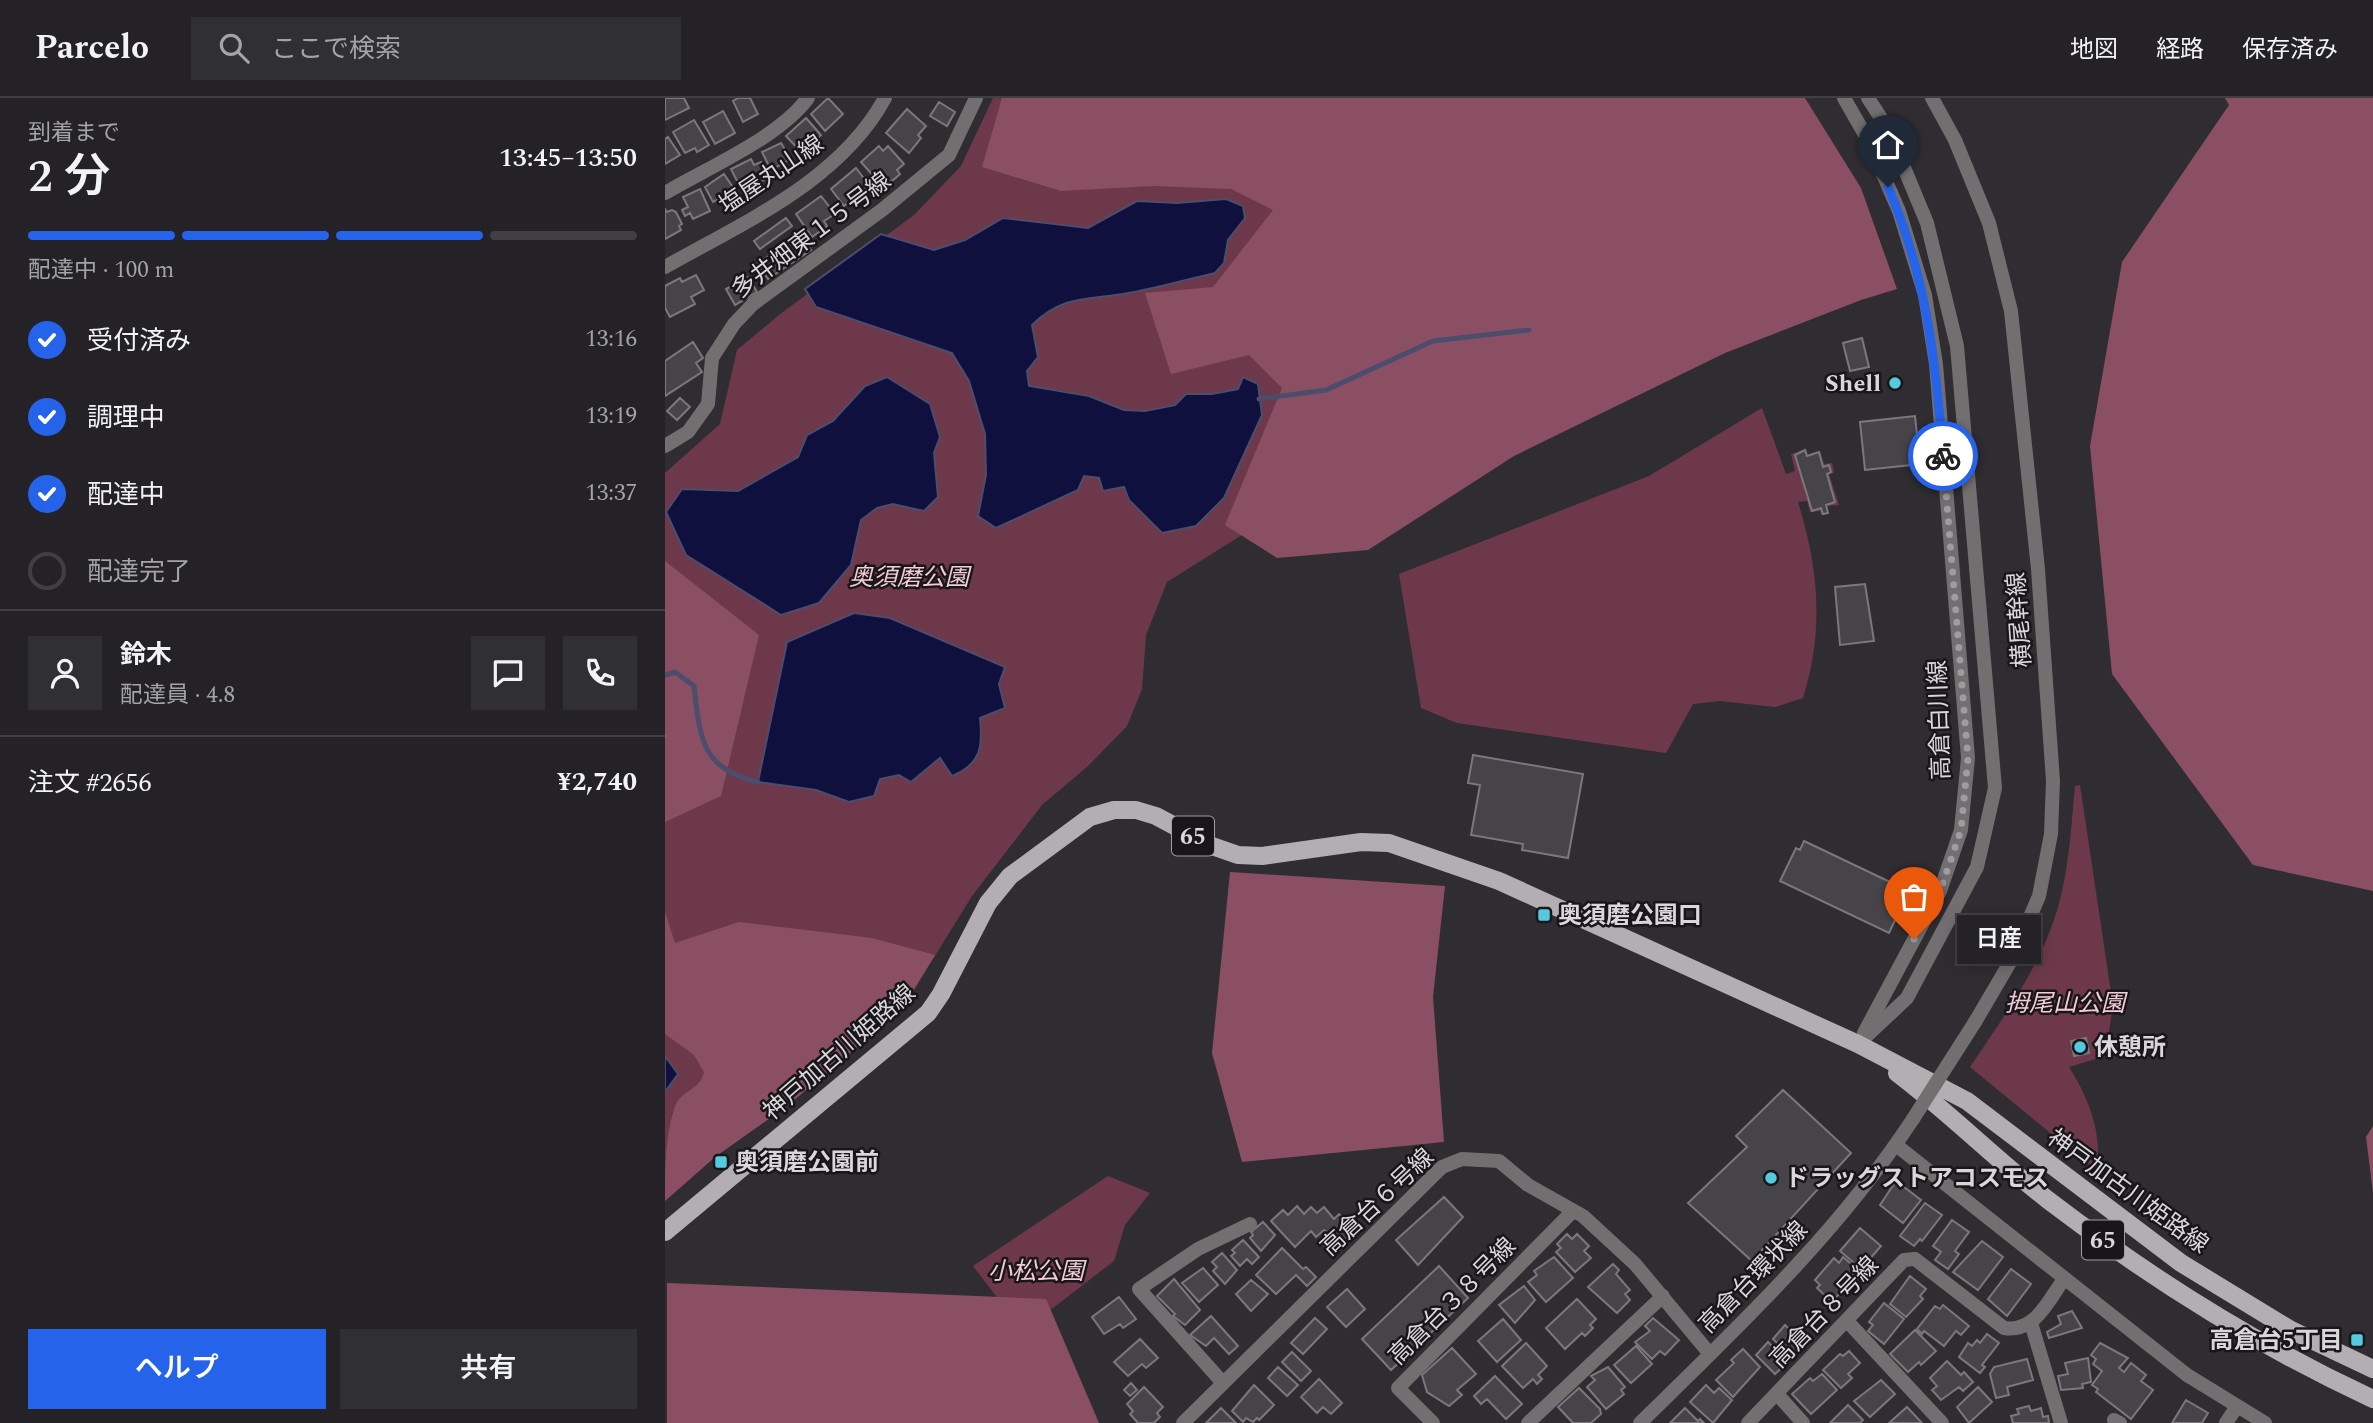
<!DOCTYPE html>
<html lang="ja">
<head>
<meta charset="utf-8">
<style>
  body { margin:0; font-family:Spectral,"Noto Sans JP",serif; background:#302f32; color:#f1f3f6; height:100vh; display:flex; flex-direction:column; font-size:26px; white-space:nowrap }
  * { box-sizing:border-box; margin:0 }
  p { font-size:23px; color:#a3a4a7 }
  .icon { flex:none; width:38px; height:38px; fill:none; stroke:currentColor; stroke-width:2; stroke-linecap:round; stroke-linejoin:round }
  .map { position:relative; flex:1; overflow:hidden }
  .sheet { display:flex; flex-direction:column; background:#242226; width:665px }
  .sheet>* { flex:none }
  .pin { position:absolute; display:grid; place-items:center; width:60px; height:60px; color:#fff; margin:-72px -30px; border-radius:50% 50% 50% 0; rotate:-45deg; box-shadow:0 0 7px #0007 }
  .pin .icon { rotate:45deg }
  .courier { position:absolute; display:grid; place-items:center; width:70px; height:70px; margin:-35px; border:5px solid #2563eb; border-radius:50%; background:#fff; color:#222; box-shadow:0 2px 9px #0007 }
  .bubble { position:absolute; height:49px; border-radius:0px; background:#242226; box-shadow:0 4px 18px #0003,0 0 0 2px #413f43; font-size:23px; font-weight:600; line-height:49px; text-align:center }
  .head em { font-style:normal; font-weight:600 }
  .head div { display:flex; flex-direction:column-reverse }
  .head { display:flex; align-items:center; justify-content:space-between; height:119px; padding:0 28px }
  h1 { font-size:46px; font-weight:600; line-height:52px }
  .bar { display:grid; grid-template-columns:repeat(4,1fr); gap:10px 7px; align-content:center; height:84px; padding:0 28px }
  .bar i { height:9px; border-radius:5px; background:#413f43 }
  .bar .current { background:#2563eb }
  .bar p { grid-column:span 4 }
  .line { display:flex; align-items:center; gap:18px; padding:0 28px; border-top:2px solid #413f43 }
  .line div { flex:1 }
  .round { display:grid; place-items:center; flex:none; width:74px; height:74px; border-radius:0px; background:#302f32 }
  ol { padding:0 28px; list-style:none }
  li { display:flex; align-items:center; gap:21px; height:77px }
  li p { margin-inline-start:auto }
  li .icon { padding:7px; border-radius:50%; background:#2563eb; color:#fff; stroke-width:4 }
  li:last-child { color:#a3a4a7 }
  li i { width:38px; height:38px; border:4px solid #413f43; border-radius:50% }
  .cta { display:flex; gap:14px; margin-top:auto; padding:14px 28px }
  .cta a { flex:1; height:80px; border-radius:0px; background:#2563eb; color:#fff; font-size:28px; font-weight:600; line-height:80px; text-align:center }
  .cta a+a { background:#302f32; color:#f1f3f6 }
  header { display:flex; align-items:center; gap:42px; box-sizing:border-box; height:98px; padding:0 35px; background:#242226; border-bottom:2px solid #413f43 }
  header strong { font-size:33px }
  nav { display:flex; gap:38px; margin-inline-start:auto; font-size:24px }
  .search { width:490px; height:63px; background:#302f32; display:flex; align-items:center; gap:18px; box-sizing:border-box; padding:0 24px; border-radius:0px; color:#a3a4a7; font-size:26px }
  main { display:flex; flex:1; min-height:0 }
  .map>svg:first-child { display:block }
  .green { fill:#6d394a }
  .forest { fill:#8b4f63 }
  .water { fill:#0f103d; stroke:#4c4c6c; stroke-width:2 }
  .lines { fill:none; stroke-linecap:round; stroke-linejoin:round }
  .stream { stroke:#4c4c6c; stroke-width:5 }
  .building { fill:#464449; stroke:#79787e; stroke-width:2 }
  .minor { stroke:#716f70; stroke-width:14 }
  .tertiary { stroke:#716f70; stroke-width:14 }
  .primary { stroke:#b3aeb1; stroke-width:18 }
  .tertiary-bridge { stroke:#716f70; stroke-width:14 }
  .done { stroke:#9e9c9f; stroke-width:7; stroke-dasharray:0 12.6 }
  .route { stroke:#2563eb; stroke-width:9 }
  .poi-dot { fill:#55cadf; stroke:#181618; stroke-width:2.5 }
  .labels { text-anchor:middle; stroke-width:5; stroke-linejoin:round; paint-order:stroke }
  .shield { fill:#181618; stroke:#9f9da0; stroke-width:2 }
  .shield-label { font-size:23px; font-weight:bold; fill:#d9d7da }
  .street-label { font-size:24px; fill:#d9d7da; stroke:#181618 }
  .poi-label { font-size:24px; font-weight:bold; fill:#d9d7da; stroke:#181618; text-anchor:start }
  .park-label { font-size:24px; font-style:italic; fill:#f3ccd7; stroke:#181618 }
</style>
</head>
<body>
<header>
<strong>Parcelo</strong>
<div class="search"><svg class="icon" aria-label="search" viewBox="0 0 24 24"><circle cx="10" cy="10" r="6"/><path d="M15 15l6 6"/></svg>ここで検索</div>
<nav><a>地図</a><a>経路</a><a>保存済み</a></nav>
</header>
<main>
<section class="sheet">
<div class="head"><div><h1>2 分</h1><p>到着まで</p></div><em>13:45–13:50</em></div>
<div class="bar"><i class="current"></i><i class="current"></i><i class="current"></i><i></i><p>配達中 · 100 m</p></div>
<ol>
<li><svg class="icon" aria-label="check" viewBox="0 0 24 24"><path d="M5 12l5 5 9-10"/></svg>受付済み<p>13:16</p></li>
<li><svg class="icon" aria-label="check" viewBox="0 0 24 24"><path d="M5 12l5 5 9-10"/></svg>調理中<p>13:19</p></li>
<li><svg class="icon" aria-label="check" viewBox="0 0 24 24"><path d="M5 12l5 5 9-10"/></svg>配達中<p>13:37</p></li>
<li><i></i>配達完了</li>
</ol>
<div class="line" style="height:126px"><a class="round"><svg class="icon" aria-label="person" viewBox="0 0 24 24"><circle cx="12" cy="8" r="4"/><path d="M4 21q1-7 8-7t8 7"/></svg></a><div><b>鈴木</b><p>配達員 · 4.8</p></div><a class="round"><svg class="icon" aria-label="chat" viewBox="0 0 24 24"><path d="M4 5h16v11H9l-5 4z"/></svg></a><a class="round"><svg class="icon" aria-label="phone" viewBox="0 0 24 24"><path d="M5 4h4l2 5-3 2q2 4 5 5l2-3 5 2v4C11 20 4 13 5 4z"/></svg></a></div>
<div class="line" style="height:91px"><div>注文 #2656</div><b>¥2,740</b></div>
<div class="cta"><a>ヘルプ</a><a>共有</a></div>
</section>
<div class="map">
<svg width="1708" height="1325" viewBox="0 0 1708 1325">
  <rect width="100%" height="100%" fill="#302d32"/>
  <path class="green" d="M328 0H963L599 423 502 484 481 537 477 591 462 628 423 668 377 707 307 798 237 911 122 1008 50 1059 0 1103V375L55 326 72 252 114 217 249 117 296 68Z
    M1097 310 1121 376 1130 373 1126 356 1141 351 1143 357 1155 353 1159 366 1167 365 1169 375 1164 376 1174 407 1162 408 1164 415 1156 417 1155 413 1145 414 1142 403 1133 404C1154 471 1159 533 1138 600L1110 609 1055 603 1028 606 1001 655 792 625 756 610 734 476 984 378Z
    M1415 687 1448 908 1440 958 1404 969C1422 997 1437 1033 1432 1067L1423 1066 1305 969C1338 920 1373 872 1391 816 1404 775 1406 730 1410 688Z
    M443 1078 485 1095 460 1127 449 1163 358 1233 308 1168Z"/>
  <path class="forest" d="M337 0H1140L1196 90 1232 191 1196 202 1060 255 849 358 703 452 612 460 560 427 617 290 584 257 506 276 480 195 548 189 608 112 566 91 488 88 396 93 317 69Z
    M1560 0H1708V793L1588 767 1447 576 1425 348 1457 164 1564 7Z
    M0 463 94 537 56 698 0 724Z
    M565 774 780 788 768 899 779 1044 577 1064 547 955Z
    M0 814 10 845 74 824 207 840 270 857 237 911 122 1008 50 1059 0 1103C0 1071 0 1035 11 1006 18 992 36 991 39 974L29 957 0 936Z
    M1708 1028V1095L1701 1039Z
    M2 1185 381 1201 434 1325H2Z"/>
  <path class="water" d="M561 101 578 108 580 120 563 142 559 165 550 175C519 182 489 191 458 196 419 202 397 198 367 227L373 259 362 273 364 288 424 298 459 312 480 313 510 307 521 296H547L573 291 578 279 593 286 597 317 559 400 531 428 497 435 464 402 459 389 438 393 434 380 419 378 413 392 331 430 313 418 321 377 320 336 304 283 287 255 151 209 140 191 216 136 269 152 300 142 338 120 423 130 472 103 512 105Z
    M222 279 265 306 275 339 269 355 273 399 259 413 228 406 212 410 196 422 186 467 154 505 116 517 21 457 1 414 17 391 73 393 133 359 142 337 168 323 200 288Z
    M189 515 225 520 340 569 334 586 340 610 315 620C318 649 316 666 287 678L275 660 246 684 234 677 215 681 209 698 184 704 151 692 93 684 122 544Z
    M0 958 13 976 0 994Z"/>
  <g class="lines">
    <path class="stream" d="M594 301 661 292 768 243 864 232
      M0 577 10 574 29 588C35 640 36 671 93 684"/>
  </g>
  <path class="building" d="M0 0H19L24 10 0 22Z
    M73 0H85L93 16 78 24 68 3Z
    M163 0 178 16 160 33 146 16Z
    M274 4 290 14 282 28 265 18Z
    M242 11 261 28 253 37 256 40 244 55 221 35Z
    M58 13 70 35 50 46 38 24Z
    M141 20 156 37 137 55 121 38Z
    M29 22 44 47 32 54 30 50 20 55 8 34Z
    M3 39 15 57 0 66V41Z
    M116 45 126 61 106 72 97 54Z
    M214 48 218 53 223 48 239 66 232 72 235 76 219 90 196 64Z
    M86 61 89 67 96 64 103 80 92 86 89 80 74 87 66 71Z
    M191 70 204 87 179 108 166 91Z
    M59 76 77 103 68 108 63 97 48 104 40 89Z
    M35 91 45 113 28 121 25 115 20 118 17 112 23 109 18 99Z
    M156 98 170 116 159 123 162 128 147 139 131 116Z
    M0 111 2 114 7 112 11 114 17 126 14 128 16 132 0 141Z
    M121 120 127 128 95 151 89 143Z
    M135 136 146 152 103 181 92 166Z
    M31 177 39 192 26 199 30 206 5 219 0 210V188L15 180 17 184Z
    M83 179 92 194 70 207 61 191Z
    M1197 240 1204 269 1185 273 1178 245Z
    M28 244 38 260 31 265 37 274 0 298V263Z
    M15 300 25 309 12 322 2 313Z
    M1250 318 1255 366 1200 372 1195 324Z
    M1140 352 1142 358 1154 354 1158 369 1164 367 1166 374 1162 376 1170 404 1161 407 1163 415 1158 416 1156 410 1147 413 1130 357Z
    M1200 486 1209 543 1175 547 1170 489Z
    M808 657 918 676 903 760 857 752 858 746 806 737 815 687 803 685Z
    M1139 743 1244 793 1224 835 1115 783 1131 750 1135 752Z
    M1421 940 1424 955 1409 958 1406 943Z
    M1118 992 1186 1055 1087 1163 1023 1105 1082 1049 1071 1038Z
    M1231 1083 1256 1102 1238 1125 1215 1107Z
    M779 1099 798 1119 753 1167 731 1142Z
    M1260 1105 1277 1117 1257 1143 1255 1141 1249 1148 1235 1138Z
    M632 1108 639 1116 646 1109 652 1115 659 1109 669 1121 674 1116 682 1123 685 1119 694 1128 666 1155 655 1143 663 1135 659 1132 651 1139 646 1133 630 1149 606 1123 618 1112 623 1117Z
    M1287 1122 1304 1134 1290 1153 1294 1156 1283 1171 1270 1162 1276 1154 1268 1148Z
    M598 1124 610 1137 596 1153 585 1140 588 1137 586 1134Z
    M1195 1130 1216 1148 1196 1171 1175 1153Z
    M902 1136 907 1141 912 1136 924 1148 919 1153 926 1160 910 1174 891 1154 896 1150 892 1146Z
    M578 1142 594 1159 587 1166 582 1161 575 1168 566 1158 570 1155 567 1152Z
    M1317 1143 1338 1159 1313 1192 1288 1174Z
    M617 1150 638 1171 641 1169 651 1179 642 1188 631 1177 611 1196 591 1177Z
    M557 1155 572 1172 560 1186 548 1173 552 1169 547 1164Z
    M889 1159 908 1180 881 1204 863 1184 872 1177 869 1173Z
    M1178 1159 1192 1171 1187 1176 1193 1181 1185 1191 1181 1188 1167 1204 1152 1190 1155 1187 1150 1182 1169 1160 1174 1165Z
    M948 1166 954 1172 951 1176 965 1192 960 1196 965 1202 952 1215 923 1189Z
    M774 1168 803 1200 726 1272 697 1241Z
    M538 1170 553 1187 534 1204 517 1185Z
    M1346 1171 1366 1186 1342 1218 1323 1201Z
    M1245 1178 1261 1191 1255 1198 1258 1201 1241 1219 1225 1206Z
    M509 1181 535 1212 520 1227 508 1218 510 1216 492 1198Z
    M586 1182 603 1196 586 1213 571 1196Z
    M859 1188 870 1202 850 1225 834 1207Z
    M682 1191 700 1211 681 1229 662 1209Z
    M454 1199 471 1221 458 1230 455 1226 439 1236 427 1219Z
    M912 1201 931 1221 925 1227 928 1230 920 1238 917 1235 900 1251 881 1230Z
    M1219 1205 1239 1221 1219 1246 1203 1233 1208 1227 1204 1224Z
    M1278 1207 1304 1228 1296 1237 1291 1233 1279 1248 1259 1233 1257 1236 1252 1231 1270 1208 1275 1211Z
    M1407 1213 1417 1230 1384 1240 1382 1234 1396 1226 1393 1218Z
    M546 1218 573 1248 564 1256 549 1240 541 1248 525 1237Z
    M650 1220 662 1231 638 1256 626 1245Z
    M988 1220 1014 1242 1000 1257 995 1253 987 1261 970 1244 985 1233 980 1228Z
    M838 1221 856 1242 832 1264 813 1243Z
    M1120 1227 1140 1247 1127 1260 1108 1241Z
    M1250 1232 1271 1253 1256 1267 1254 1264 1243 1274 1225 1256Z
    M1322 1236 1334 1245 1317 1267 1320 1269 1315 1275 1294 1259 1303 1245 1307 1248 1312 1242 1315 1245Z
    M475 1241 493 1260 481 1270 477 1266 463 1278 449 1264Z
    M1103 1244 1123 1264 1110 1276 1091 1257Z
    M861 1245 882 1268 873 1277 877 1281 872 1286 868 1281 858 1290 837 1268Z
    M1435 1245 1463 1260 1454 1270 1459 1274 1466 1265 1481 1277 1476 1283 1488 1292 1466 1321 1431 1294 1433 1291 1427 1287 1437 1273 1428 1266 1431 1261 1426 1257Z
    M971 1248 987 1266 966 1285 949 1267Z
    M787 1250 811 1276 792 1292 797 1297 784 1308 762 1294 757 1277Z
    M1078 1251 1095 1269 1068 1299 1051 1282 1069 1265 1066 1262Z
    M1184 1253 1195 1265 1183 1276 1187 1280 1176 1290 1158 1272 1175 1256 1178 1258Z
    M627 1254 646 1273 636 1283 617 1264Z
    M1423 1260 1426 1284 1417 1286 1418 1290 1396 1292 1393 1278 1403 1276 1400 1265Z
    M1362 1261 1368 1282 1342 1289 1344 1297 1331 1300 1325 1276 1329 1269Z
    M1282 1263 1296 1277 1299 1274 1308 1284 1298 1293 1294 1289 1276 1302 1267 1292 1272 1288 1265 1280Z
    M613 1269 633 1287 622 1298 603 1280Z
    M943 1269 960 1289 956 1292 959 1296 941 1311 922 1289 930 1282 926 1278Z
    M1157 1276 1172 1292 1146 1316 1127 1296 1145 1280 1148 1283Z
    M830 1278 857 1306 841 1321 822 1301 816 1306 809 1298Z
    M654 1281 677 1305 666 1316 658 1309 652 1315 636 1299Z
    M1216 1282 1230 1296 1205 1319 1189 1303Z
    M466 1285 472 1292 465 1298 459 1292Z
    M589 1287 609 1307 594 1322 592 1320 588 1324 581 1320 578 1324 567 1313Z
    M1041 1287 1049 1295 1054 1290 1067 1302 1048 1325 1025 1304Z
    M479 1289 498 1309 492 1315 495 1319 489 1325H473L465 1316 468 1313 462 1306Z
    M1313 1289 1327 1304 1304 1325 1292 1309Z
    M914 1290 935 1311 936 1316 926 1325H908L893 1309Z
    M1521 1302 1543 1315 1537 1325H1507Z
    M1183 1307 1198 1322 1195 1325H1165Z
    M1364 1308 1366 1313 1376 1310 1378 1319 1383 1318 1384 1325H1348L1346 1318 1354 1316 1352 1311Z
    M1242 1309 1257 1325H1224Z
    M556 1310 571 1325H541Z
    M1020 1310 1033 1323 1035 1321 1039 1325H1005Z"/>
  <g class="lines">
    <path class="minor" d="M0 95C44 69 113 40 143 0
      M0 348 23 334 43 306 47 260 69 226 88 206 217 112 284 57 311 0
      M1183 1224 1277 1325
      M1366 1225 1396 1325
      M558 1285 474 1191 533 1151 585 1126
      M1112 1296 1138 1325
      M1449 1322 1455 1325
      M518 1325 777 1069 797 1061 834 1063 863 1087 918 1118 970 1166 1045 1256
      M768 1325 733 1290 908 1113
      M863 1325 998 1198
      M1083 1325 1239 1162 1250 1161 1339 1230C1370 1235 1383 1203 1399 1181
      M1561 1325 1571 1310"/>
    <path class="tertiary" d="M1179 0 1203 42 1234 113 1260 197 1271 266 1303 660 1296 732 1275 793 1199 935
      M1267 0 1290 42 1324 125 1346 213 1373 471 1388 683 1386 736 1374 798 1347 861 1310 924
      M0 169C79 124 175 83 220 0
      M1193 946 1242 900 1312 769 1330 690 1292 248 1262 125 1223 31 1203 0
      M1231 1047 1522 1277 1600 1325
      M975 1325C1073 1229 1172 1136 1248 1021"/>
    <path class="primary" d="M1232 975C1285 1015 1331 1062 1383 1102 1485 1180 1591 1247 1708 1301
      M0 1134 263 915 276 896 323 805 345 778 425 719 449 712H471L491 718 547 748 573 757 597 758 696 744 724 745 834 783 1193 946 1302 1003 1516 1165 1626 1232 1708 1271"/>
    <path class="tertiary-bridge" d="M1248 1021 1310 924"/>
  </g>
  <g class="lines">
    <path class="done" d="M1249 841 1275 793 1296 732 1303 660 1278 358"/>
    <path class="route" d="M1223 89C1261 177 1271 263 1278 358"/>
  </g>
  <g class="poi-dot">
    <circle cx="1230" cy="285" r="7"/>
    <rect x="872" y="810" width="14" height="14" rx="3.5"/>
    <circle cx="1415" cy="949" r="7"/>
    <rect x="49" y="1057" width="14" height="14" rx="3.5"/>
    <circle cx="1106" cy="1080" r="7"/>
    <rect x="1685" y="1235" width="14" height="14" rx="3.5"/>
  </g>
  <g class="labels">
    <g class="shield">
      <rect x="507" y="718.5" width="42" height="39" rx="5"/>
      <rect x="1417" y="1122.5" width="42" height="39" rx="5"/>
    </g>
    <g class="shield-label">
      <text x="528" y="746">65</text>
      <text x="1438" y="1150">65</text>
    </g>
    <g class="street-label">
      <text transform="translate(106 76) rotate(-34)" y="8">塩屋丸山線</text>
      <text transform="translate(146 137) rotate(-37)" y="8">多井畑東１５号線</text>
      <text transform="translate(1354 522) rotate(-94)" y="8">横尾幹線</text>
      <text transform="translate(1274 622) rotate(-92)" y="8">高倉白川線</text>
      <text transform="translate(174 954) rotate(-41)" y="8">神戸加古川姫路線</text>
      <text transform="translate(1463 1093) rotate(36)" y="8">神戸加古川姫路線</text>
      <text transform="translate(712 1104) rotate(-43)" y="8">高倉台６号線</text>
      <text transform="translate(1088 1179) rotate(-46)" y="8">高倉台環状線</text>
      <text transform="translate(787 1203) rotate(-45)" y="8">高倉台３８号線</text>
      <text transform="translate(1159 1214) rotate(-46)" y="8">高倉台８号線</text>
    </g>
    <g class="poi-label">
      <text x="1216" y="293" text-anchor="end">Shell</text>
      <text x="893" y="825">奥須磨公園口</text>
      <text x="1429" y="957">休憩所</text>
      <text x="70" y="1072">奥須磨公園前</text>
      <text x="1120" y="1088">ドラッグストアコスモス</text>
      <text x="1678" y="1250" text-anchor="end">高倉台5丁目</text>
    </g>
    <g class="park-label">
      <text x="244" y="487">奥須磨公園</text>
      <text x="1400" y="913">拇尾山公園</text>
      <text x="371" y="1181">小松公園</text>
    </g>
  </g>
</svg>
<div class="pin" style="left:1249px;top:841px;background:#ea580c"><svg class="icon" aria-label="bag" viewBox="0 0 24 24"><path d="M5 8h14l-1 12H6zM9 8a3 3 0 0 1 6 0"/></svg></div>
<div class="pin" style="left:1223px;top:89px;background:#1f2937"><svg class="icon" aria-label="home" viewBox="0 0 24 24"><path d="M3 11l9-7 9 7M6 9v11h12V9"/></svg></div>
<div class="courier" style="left:1278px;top:358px"><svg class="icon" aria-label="bike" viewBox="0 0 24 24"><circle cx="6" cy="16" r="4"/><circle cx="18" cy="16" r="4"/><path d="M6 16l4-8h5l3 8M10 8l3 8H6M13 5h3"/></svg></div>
<div class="bubble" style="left:1292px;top:817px;width:84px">日産</div>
</div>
</main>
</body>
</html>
